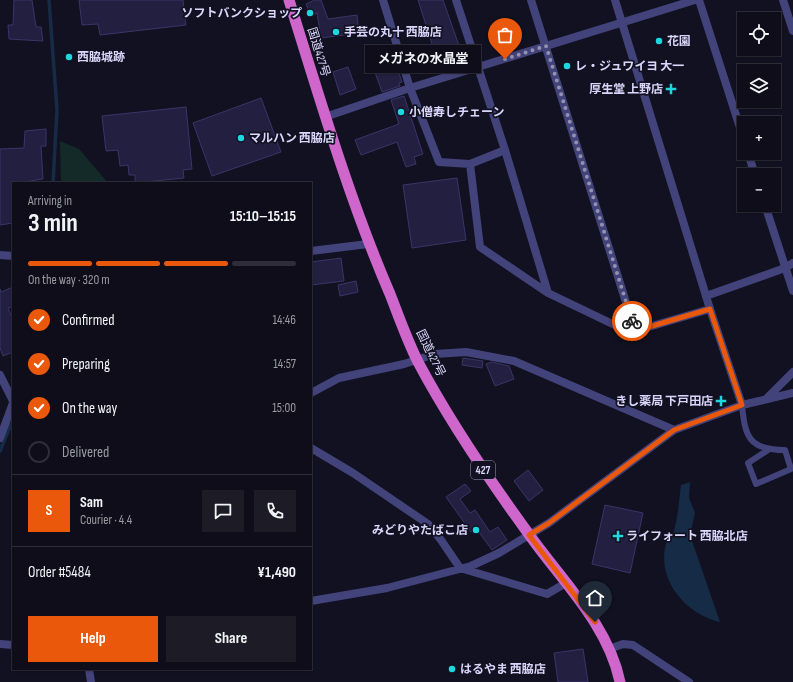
<!DOCTYPE html>
<html lang="en">
<head>
<meta charset="utf-8">
<style>
  body { margin:0; font-family:"Sofia Sans Condensed","Noto Sans JP",sans-serif; background:#1c1b26; color:#f1f3f6; height:100vh; display:flex; flex-direction:column; font-size:15px; white-space:nowrap }
  * { box-sizing:border-box; margin:0 }
  p { font-size:13px; color:#9b9ca2 }
  .icon { flex:none; width:22px; height:22px; fill:none; stroke:currentColor; stroke-width:2; stroke-linecap:round; stroke-linejoin:round }
  .map { position:relative; flex:1; overflow:hidden }
  .side { position:absolute; left:12px; top:182px; width:300px; height:488px; display:flex; flex-direction:column; background:#0e0d19; border-radius:0px; box-shadow:0 1px 3px #0004,0 0 0 1px #2e2d38 }
  .side>* { flex:none }
  .fabs { position:absolute; left:737px; top:12px; display:grid; gap:8px }
  .fabs a { display:grid; place-items:center; width:44px; height:44px; border-radius:0px; background:#0e0d19; box-shadow:0 1px 3px #0004,0 0 0 1px #2e2d38; font-size:20px }
  .pin { position:absolute; display:grid; place-items:center; width:34px; height:34px; color:#fff; margin:-41px -17px; border-radius:50% 50% 50% 0; rotate:-45deg; box-shadow:0 0 4px #0007 }
  .pin .icon { rotate:45deg }
  .courier { position:absolute; display:grid; place-items:center; width:40px; height:40px; margin:-20px; border:3px solid #ea580c; border-radius:50%; background:#fff; color:#222; box-shadow:0 1px 5px #0007 }
  .bubble { position:absolute; height:28px; border-radius:0px; background:#0e0d19; box-shadow:0 1px 3px #0004,0 0 0 1px #2e2d38; font-size:13px; font-weight:700; line-height:28px; text-align:center }
  .headline em { font-style:normal; font-weight:700 }
  .headline div { display:flex; flex-direction:column-reverse }
  .headline { display:flex; align-items:center; justify-content:space-between; height:68px; padding:0 16px }
  h1 { font-size:26px; font-weight:700; line-height:30px }
  .bar { display:grid; grid-template-columns:repeat(4,1fr); gap:6px 4px; align-content:center; height:48px; padding:0 16px }
  .bar i { height:5px; border-radius:3px; background:#2e2d38 }
  .bar .current { background:#ea580c }
  .bar p { grid-column:span 4 }
  .line { display:flex; align-items:center; gap:10px; padding:0 16px; border-top:1px solid #2e2d38 }
  .line div { flex:1 }
  .round { display:grid; place-items:center; flex:none; width:42px; height:42px; border-radius:0px; background:#1c1b26 }
  ol { padding:0 16px; list-style:none }
  li { display:flex; align-items:center; gap:12px; height:44px }
  li p { margin-inline-start:auto }
  li .icon { padding:4px; border-radius:50%; background:#ea580c; color:#fff; stroke-width:4 }
  li:last-child { color:#9b9ca2 }
  li i { width:22px; height:22px; border:2px solid #2e2d38; border-radius:50% }
  .primary-button { display:flex; gap:8px; margin-top:auto; padding:8px 16px }
  .primary-button a { flex:1; height:46px; border-radius:0px; background:#ea580c; color:#fff; font-size:16px; font-weight:700; line-height:46px; text-align:center }
  .primary-button a+a { background:#1c1b26; color:#f1f3f6 }
  .map>svg:first-child { display:block }
  .green { fill:#142a28 }
  .water { fill:#162b46 }
  .lines { fill:none; stroke-linecap:round; stroke-linejoin:round }
  .stream { stroke:#162b46; stroke-width:3.5 }
  .building { fill:#231f40; stroke:#3b3469 }
  .service { stroke:#42437a; stroke-width:6 }
  .minor { stroke:#42437a; stroke-width:8 }
  .tertiary { stroke:#42437a; stroke-width:8 }
  .trunk { stroke:#ce66cc; stroke-width:11 }
  .done { stroke:#9391ae; stroke-width:4; stroke-dasharray:0 7.2 }
  .route { stroke:#ea580c; stroke-width:5 }
  .poi-dot { fill:#1dd8df; stroke:#121121; stroke-width:1.5 }
  .labels { text-anchor:middle; stroke-width:3.5; stroke-linejoin:round; paint-order:stroke }
  .shield { fill:#121121; stroke:#9d9bb9; stroke-width:1 }
  .shield-label { font-size:11px; font-weight:bold; fill:#d8d6fa }
  .poi-label { font-size:12px; font-weight:bold; fill:#d8d6fa; stroke:#121121; text-anchor:start }
  .street-label { font-size:12px; fill:#d8d6fa; stroke:#121121 }
</style>
</head>
<body>
<div class="map">
<svg width="793" height="682" viewBox="0 0 793 682">
  <rect width="100%" height="100%" fill="#121121"/>
  <path class="green" d="M60 141 79 149 108 183H61Z"/>
  <path class="water" d="M690 482 689 498 695 513 690 535 720 622C687 615 656 580 666 544 667 540 672 536 674 531 678 517 679 500 681 485Z"/>
  <g class="lines">
    <path class="stream" d="M49 0 57 110 53 183
      M0 451 11 424"/>
  </g>
  <path class="building" d="M14 0H32L36 27H41L43 41 9 39 8 25H13Z
    M79 0H183L186 25 100 35 98 24 82 25Z
    M315 0H321L328 19 357 15 359 33 321 38 317 13 311 16 306 4Z
    M418 0H443L463 57 416 72 411 58 421 54 419 48 432 44Z
    M392 54 402 82 399 83 400 86 382 92 371 61Z
    M348 67 356 89 340 95 333 72Z
    M404 96 423 154 414 157 416 164 406 167 397 142 361 155 355 140 399 124 391 100Z
    M261 98 281 152 212 176 193 123Z
    M186 107 192 169 183 170 184 178 135 183V175H129L128 165 120 166 118 150 106 151 102 116Z
    M46 129V146H41L43 179 12 184 13 223 0 225V149L24 148 25 131Z
    M457 178 466 240 412 248 403 185Z
    M341 258 344 281 311 285V262Z
    M356 281 358 292 340 296 338 285Z
    M13 287V307L8 308 13 320V352L3 356 0 348V289L1 292Z
    M463 358 483 361 482 368 462 365Z
    M492 362 509 366 514 379 495 386 486 364Z
    M528 470 543 490 529 501 514 481Z
    M465 484 471 491 460 499 470 513 475 510 490 532 498 527 507 540 492 550 476 528 471 532 446 497Z
    M605 505 643 513 630 573 592 564Z
    M583 649 588 682H558L554 653Z"/>
  <g class="lines">
    <path class="service" d="M742 405C745 437 749 450 785 450L791 469 756 484 748 463 768 450"/>
    <path class="minor" d="M383 0 410 88 439 162 470 164 505 150
      M456 0 505 150 548 293 623 329 635 331 710 309
      M531 0 635 331
      M699 0 744 140
      M783 0 793 31
      M325 117 410 88 695 0
      M748 153 755 175
      M470 164 480 247 548 293
      M765 205 793 291
      M706 296 785 268 793 263
      M311 393 339 378 404 364 435 354 466 352 514 361 674 430
      M767 398 793 372
      M742 405 793 393
      M0 438 13 403
      M311 448 353 473 428 524 441 540 460 568 547 594 566 583
      M311 601 387 588 471 566 499 553 529 535
      M0 644 13 645
      M609 649 623 644 633 645 689 682
      M89 669 91 682"/>
    <path class="tertiary" d="M311 251 368 244
      M0 255 13 256
      M0 375 13 401
      M529 535 549 523 674 430 742 405 710 309 615 0"/>
    <path class="trunk" d="M289 0C320 99 349 199 390 294 399 317 407 340 418 362 450 422 488 478 528 533 561 580 608 624 620 682"/>
  </g>
  <g class="lines">
    <path class="done" d="M505 59 546 46 632 321"/>
    <path class="route" d="M595 622 529 535 549 523 674 430 742 405 710 309 635 331 632 321"/>
  </g>
  <g class="poi-dot">
    <circle cx="310" cy="13" r="4"/>
    <circle cx="336" cy="32" r="4"/>
    <circle cx="659" cy="41" r="4"/>
    <circle cx="69" cy="57" r="4"/>
    <circle cx="567" cy="66" r="4"/>
    <path d="M669 83h4v4h4v4h-4v4h-4v-4h-4v-4h4z"/>
    <circle cx="401" cy="112" r="4"/>
    <circle cx="241" cy="138" r="4"/>
    <path d="M719 395h4v4h4v4h-4v4h-4v-4h-4v-4h4z"/>
    <circle cx="476" cy="530" r="4"/>
    <path d="M616 530h4v4h4v4h-4v4h-4v-4h-4v-4h4z"/>
    <circle cx="452" cy="669" r="4"/>
  </g>
  <g class="labels">
    <rect class="shield" x="471" y="461" width="24" height="18" rx="3"/>
    <g class="shield-label">
      <text x="483" y="474">427</text>
    </g>
    <g class="poi-label">
      <text x="302" y="17" text-anchor="end">ソフトバンクショップ</text>
      <text x="344" y="36">手芸の丸十 西脇店</text>
      <text x="667" y="45">花園</text>
      <text x="77" y="61">西脇城跡</text>
      <text x="575" y="70">レ・ジュワイヨ 大一</text>
      <text x="663" y="93" text-anchor="end">厚生堂 上野店</text>
      <text x="409" y="116">小僧寿しチェーン</text>
      <text x="249" y="142">マルハン 西脇店</text>
      <text x="713" y="405" text-anchor="end">きし薬局 下戸田店</text>
      <text x="468" y="534" text-anchor="end">みどりやたばこ店</text>
      <text x="626" y="540">ライフォート 西脇北店</text>
      <text x="460" y="673">はるやま 西脇店</text>
    </g>
    <g class="street-label">
      <text transform="translate(319 52) rotate(73)" y="4">国道427号</text>
      <text transform="translate(431 353) rotate(64)" y="4">国道427号</text>
    </g>
  </g>
</svg>
<div class="fabs">
<a><svg class="icon" aria-label="locate" viewBox="0 0 24 24"><circle cx="12" cy="12" r="6"/><path d="M12 2v4M12 18v4M2 12h4M18 12h4"/></svg></a>
<a><svg class="icon" aria-label="layers" viewBox="0 0 24 24"><path d="M12 4l9 5-9 5-9-5zM3 14l9 5 9-5"/></svg></a>
<a>+</a>
<a>−</a>
</div>
<div class="pin" style="left:505px;top:59px;background:#ea580c"><svg class="icon" aria-label="bag" viewBox="0 0 24 24"><path d="M5 8h14l-1 12H6zM9 8a3 3 0 0 1 6 0"/></svg></div>
<div class="pin" style="left:595px;top:622px;background:#1f2937"><svg class="icon" aria-label="home" viewBox="0 0 24 24"><path d="M3 11l9-7 9 7M6 9v11h12V9"/></svg></div>
<div class="courier" style="left:632px;top:321px"><svg class="icon" aria-label="bike" viewBox="0 0 24 24"><circle cx="6" cy="16" r="4"/><circle cx="18" cy="16" r="4"/><path d="M6 16l4-8h5l3 8M10 8l3 8H6M13 5h3"/></svg></div>
<div class="bubble" style="left:365px;top:45px;width:116px">メガネの水晶堂</div>
<section class="side">
<div class="headline"><div><h1>3 min</h1><p>Arriving in</p></div><em>15:10–15:15</em></div>
<div class="bar"><i class="current"></i><i class="current"></i><i class="current"></i><i></i><p>On the way · 320 m</p></div>
<ol>
<li><svg class="icon" aria-label="check" viewBox="0 0 24 24"><path d="M5 12l5 5 9-10"/></svg>Confirmed<p>14:46</p></li>
<li><svg class="icon" aria-label="check" viewBox="0 0 24 24"><path d="M5 12l5 5 9-10"/></svg>Preparing<p>14:57</p></li>
<li><svg class="icon" aria-label="check" viewBox="0 0 24 24"><path d="M5 12l5 5 9-10"/></svg>On the way<p>15:00</p></li>
<li><i></i>Delivered</li>
</ol>
<div class="line" style="height:72px"><b class="round" style="background:#ea580c;color:#fff">S</b><div><b>Sam</b><p>Courier · 4.4</p></div><a class="round"><svg class="icon" aria-label="chat" viewBox="0 0 24 24"><path d="M4 5h16v11H9l-5 4z"/></svg></a><a class="round"><svg class="icon" aria-label="phone" viewBox="0 0 24 24"><path d="M5 4h4l2 5-3 2q2 4 5 5l2-3 5 2v4C11 20 4 13 5 4z"/></svg></a></div>
<div class="line" style="height:52px"><div>Order #5484</div><b>¥1,490</b></div>
<div class="primary-button"><a>Help</a><a>Share</a></div>
</section>
</div>
</body>
</html>
